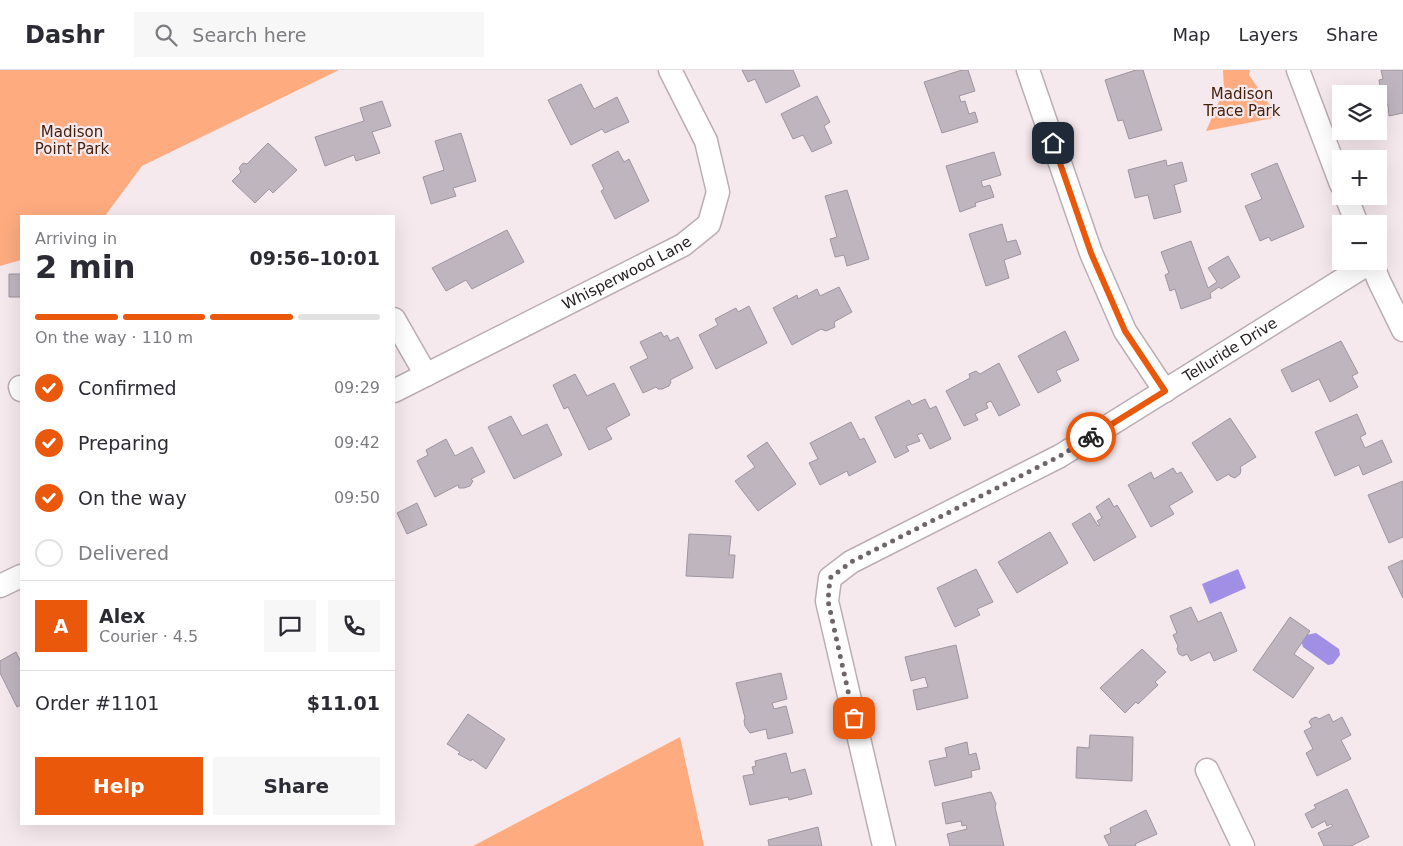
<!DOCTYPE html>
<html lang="en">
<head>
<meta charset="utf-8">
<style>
  body { margin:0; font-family:"DejaVu Sans",sans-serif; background:#f7f7f7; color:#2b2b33; height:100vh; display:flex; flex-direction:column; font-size:19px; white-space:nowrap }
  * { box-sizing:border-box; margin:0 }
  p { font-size:16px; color:#7c7c81 }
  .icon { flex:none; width:28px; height:28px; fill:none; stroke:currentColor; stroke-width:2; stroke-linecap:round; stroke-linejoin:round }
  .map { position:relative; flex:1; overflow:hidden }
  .side { position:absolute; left:20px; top:145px; width:375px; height:610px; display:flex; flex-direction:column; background:#fff; border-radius:0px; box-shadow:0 5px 20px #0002 }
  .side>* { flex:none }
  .buttons { position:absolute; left:1332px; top:15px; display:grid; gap:10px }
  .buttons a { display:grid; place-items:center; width:55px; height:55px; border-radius:0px; background:#fff; box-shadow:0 5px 20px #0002; font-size:25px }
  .pin { position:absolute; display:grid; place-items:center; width:42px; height:42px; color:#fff; margin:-21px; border-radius:10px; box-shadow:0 2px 8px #0006 }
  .courier { position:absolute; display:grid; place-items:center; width:50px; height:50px; margin:-25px; border:4px solid #ea580c; border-radius:50%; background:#fff; color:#222; box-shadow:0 1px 6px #0007 }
  .summary em { font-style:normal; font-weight:800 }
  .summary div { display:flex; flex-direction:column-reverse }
  .summary { display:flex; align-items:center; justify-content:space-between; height:85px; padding:0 15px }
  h1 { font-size:32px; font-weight:800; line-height:38px }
  .bar { display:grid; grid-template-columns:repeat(4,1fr); gap:8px 5px; align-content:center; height:60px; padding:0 15px }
  .bar i { height:6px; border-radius:4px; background:#e1e1e2 }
  .bar .on { background:#ea580c }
  .bar p { grid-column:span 4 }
  .line { display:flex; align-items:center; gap:12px; padding:0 15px; border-top:1px solid #e1e1e2 }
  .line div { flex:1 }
  .round { display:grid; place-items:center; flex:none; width:52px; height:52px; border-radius:0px; background:#f7f7f7 }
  ol { padding:0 15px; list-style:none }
  li { display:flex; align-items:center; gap:15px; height:55px }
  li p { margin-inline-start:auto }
  li .icon { padding:5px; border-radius:50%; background:#ea580c; color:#fff; stroke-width:4 }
  li:last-child { color:#7c7c81 }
  li i { width:28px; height:28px; border:2px solid #e1e1e2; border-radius:50% }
  .primary-button { display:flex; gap:10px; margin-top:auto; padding:10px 15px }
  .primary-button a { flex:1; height:58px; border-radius:0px; background:#ea580c; color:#fff; font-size:20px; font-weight:800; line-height:58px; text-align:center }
  .primary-button a+a { background:#f7f7f7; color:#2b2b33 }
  header { display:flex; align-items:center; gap:30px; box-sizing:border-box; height:70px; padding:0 25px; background:#fff; border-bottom:1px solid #e1e1e2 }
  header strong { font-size:24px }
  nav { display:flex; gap:28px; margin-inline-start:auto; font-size:18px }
  .search { width:350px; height:45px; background:#f7f7f7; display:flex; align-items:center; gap:12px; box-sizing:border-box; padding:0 18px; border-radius:0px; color:#7c7c81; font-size:19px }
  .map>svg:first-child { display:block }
  .green { fill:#feab7f }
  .water { fill:#a18ee5 }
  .building { fill:#beb5bf; stroke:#9d959f }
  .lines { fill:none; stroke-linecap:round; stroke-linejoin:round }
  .minor-casing { stroke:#bbaeb3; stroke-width:25 }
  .minor { stroke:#fff; stroke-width:22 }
  .done { stroke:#6e6669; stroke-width:5; stroke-dasharray:0 9 }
  .route { stroke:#ea580c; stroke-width:6 }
  .labels { text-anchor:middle; stroke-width:4.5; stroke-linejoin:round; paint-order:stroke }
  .park-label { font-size:15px; fill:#44210d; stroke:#f6e9ee }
  .street-label { font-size:15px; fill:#252022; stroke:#f6e9ee }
</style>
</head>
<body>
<header>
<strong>Dashr</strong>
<div class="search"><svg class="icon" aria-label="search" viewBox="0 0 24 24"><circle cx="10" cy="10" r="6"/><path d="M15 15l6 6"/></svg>Search here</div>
<nav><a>Map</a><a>Layers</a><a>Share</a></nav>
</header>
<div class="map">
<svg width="1403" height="776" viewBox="0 0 1403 776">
  <rect width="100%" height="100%" fill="#f6e9ee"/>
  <path class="green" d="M0 0H339L142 96 105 146H21V190L0 196Z
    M1223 0H1250L1249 5 1278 47 1206 61 1224 20Z
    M680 667 704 776H473Z"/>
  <path class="water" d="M1238 499 1246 518 1210 534 1202 514Z
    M1316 563 1339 579 1340 585 1333 594 1328 595 1303 577 1301 570 1306 565Z"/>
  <path class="building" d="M742 0H793L800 16 766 33 755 9 748 12Z
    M962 0H968L975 21 959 26 961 32 965 31 969 44 975 42 978 52 942 63 924 12Z
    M1136 0H1143L1162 60 1129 69 1123 50 1118 51 1105 10Z
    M1381 0H1403V43L1389 46 1388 35 1383 36 1379 10 1383 9Z
    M581 14 594 39 617 27 629 52 605 63 602 59 571 75 548 30Z
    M817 26 830 52 824 56 832 73 812 82 803 65 793 69 781 44Z
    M382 31 391 56 372 62 380 83 356 91 354 85 325 96 315 67 364 51 360 38Z
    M461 63 476 111 453 118 456 126 431 134 423 107 444 100 435 71Z
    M268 73 297 100 273 123 269 119 255 133 232 111 241 102 239 98 243 93 247 94Z
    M618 81 624 92 629 89 649 131 615 149 601 121 604 119 592 95Z
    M994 82 1001 105 981 111 983 117 990 115 994 127 975 133 976 136 960 142 946 96Z
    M1166 90 1167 96 1182 92 1187 111 1174 115 1181 142 1154 149 1148 125 1135 128 1128 100Z
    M1277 93 1304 157 1271 171 1269 167 1260 171 1245 136 1262 129 1251 104Z
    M847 120 869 189 847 196 844 185 835 187 830 169 837 167 825 126Z
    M1002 154 1007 172 1016 170 1021 184 1004 190 1009 208 986 216 969 164Z
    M507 160 524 192 472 219 466 210 446 221 432 198Z
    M1191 171 1208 218 1217 212 1208 198 1228 186 1240 207 1221 219 1219 217 1210 223 1211 228 1181 239 1175 219 1170 221 1165 205 1169 203 1161 182Z
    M9 204H21V227H9Z
    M839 217 852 242 834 252 835 257 826 261 821 259 792 275 773 238 797 225 798 229 817 219 820 226Z
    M749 236 767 273 716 299 699 265 718 255 715 249 736 238 738 242Z
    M1065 261 1079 290 1056 301 1061 311 1038 323 1018 286Z
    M661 262 664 267 667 265 670 271 678 267 693 298 670 310 671 312 669 316 662 319H658L656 317 643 323 630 297 648 288 640 272Z
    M1341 271 1358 303 1352 306 1358 317 1330 332 1319 309 1292 322 1281 300Z
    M999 293 1020 335 999 346 991 331 986 333 988 338 975 344 978 350 964 356 946 321 970 308 969 304 976 301 980 304Z
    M575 304 587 326 614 313 630 345 606 358 612 369 589 380 568 337 564 339 553 315Z
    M925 329 930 339 936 336 951 369 930 379 922 363 917 365 920 371 906 376 909 381 895 388 875 347 909 330 912 335Z
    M1357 344 1366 364 1360 367 1365 378 1382 370 1392 392 1363 405 1359 395 1335 406 1315 362Z
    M511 346 522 366 547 354 562 385 514 409 488 357Z
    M1230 348 1256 387 1240 397 1241 400 1240 404 1235 408 1230 406 1229 404 1217 411 1192 373Z
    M851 352 860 370 864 368 876 392 849 406 847 401 820 415 809 393 818 389 810 373Z
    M446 369 455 386 472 377 485 402 471 409 473 411 470 416 464 418H459L458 415 435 427 417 391 428 385 426 380Z
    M767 372 796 414 758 441 735 411 755 397 747 386Z
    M1173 398 1177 404 1181 402 1193 422 1169 436 1174 444 1151 457 1128 415 1151 402 1154 409Z
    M1403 411V467L1389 473 1368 425Z
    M1109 428 1114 437 1117 435 1136 467 1094 491 1072 454 1090 443 1098 456 1100 455 1097 451 1102 448 1096 437Z
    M417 433 427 455 407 464 397 443Z
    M1050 462 1068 493 1017 523 998 492Z
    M689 464 731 466 729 485H735L733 508 686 506Z
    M1403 490V528L1388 497Z
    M976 499 993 532 977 539 980 545 955 557 937 518Z
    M1191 537 1198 552 1221 542 1237 581 1214 591 1210 582 1191 591 1187 584 1183 586 1179 584 1177 579 1178 576 1173 565 1177 563 1170 546Z
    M1290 547 1310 561 1294 584 1314 598 1293 628 1253 600Z
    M956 575 968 628 917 640 913 620 928 617 925 607 911 611 905 587Z
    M1142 579 1166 602 1155 612 1158 615 1138 634 1136 632 1125 643 1100 618Z
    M16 582 21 592V635L17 637 0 603V591Z
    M781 603 787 629 772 633 774 639 786 636 793 663 768 669 766 659 750 663 745 656 744 651 745 648 736 613Z
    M468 644 505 669 486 699 472 689 471 691 458 684 460 682 447 674Z
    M1329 644 1333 652 1342 647 1351 665 1341 670 1351 689 1317 706 1306 683 1313 679 1304 661 1312 657 1309 652 1311 649 1316 647 1319 649Z
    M1090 665 1133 667 1132 711 1076 708 1077 677 1089 678Z
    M967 672 969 685 976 683 980 699 971 701 972 707 935 716 929 691 947 687 945 678Z
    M786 683 791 703 805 699 812 724 789 730 788 727 750 735 743 706 754 704 752 697 756 696 755 691Z
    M1347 719 1369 767 1351 776H1324L1318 763 1333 756 1331 754 1327 756 1325 751 1312 758 1305 744 1316 738 1314 735Z
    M991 722 996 734 995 737 1004 776H950L947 764 967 759 966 755 962 756 961 751 946 754 942 733Z
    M1146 740 1157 764 1135 774 1136 776H1109L1104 766 1111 763 1110 758Z
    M818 757 822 776H769L768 770Z"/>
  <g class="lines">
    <defs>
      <g id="minor">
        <path d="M1028 0 1091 183 1125 261 1165 321"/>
        <path d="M1298 0 1341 114"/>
        <path d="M1346 126 1357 154"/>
        <path d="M1371 191 1379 211 1403 260"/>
        <path d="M394 249 426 305"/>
        <path d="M20 317 21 320"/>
        <path id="s1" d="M394 321 683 175 709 154 718 122 706 71 670 0"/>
        <path d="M0 516 21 506"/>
        <path d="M1207 700 1243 776"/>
        <path id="s2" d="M884 776 827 531 830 508 851 492 1060 386 1371 192"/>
      </g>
    </defs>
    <use href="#minor" class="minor-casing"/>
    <use href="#minor" class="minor"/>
  </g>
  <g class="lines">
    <path class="done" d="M854 648 828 531 830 508 851 492 1060 386 1091 367"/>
    <path class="route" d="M1053 73 1091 183 1125 261 1165 321 1091 367"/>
  </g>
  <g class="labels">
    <g class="park-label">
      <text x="1242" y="29">Madison<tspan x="1242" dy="17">Trace Park</tspan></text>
      <text x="72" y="67">Madison<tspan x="72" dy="17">Point Park</tspan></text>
    </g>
    <g class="street-label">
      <text dy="5" stroke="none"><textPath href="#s1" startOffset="261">Whisperwood Lane</textPath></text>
      <text dy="5" stroke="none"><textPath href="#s2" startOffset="736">Telluride Drive</textPath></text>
    </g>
  </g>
</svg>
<div class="buttons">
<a><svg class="icon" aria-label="layers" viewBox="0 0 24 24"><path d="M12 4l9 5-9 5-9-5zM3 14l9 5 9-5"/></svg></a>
<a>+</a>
<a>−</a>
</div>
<div class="pin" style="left:854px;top:648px;background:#ea580c"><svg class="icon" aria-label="bag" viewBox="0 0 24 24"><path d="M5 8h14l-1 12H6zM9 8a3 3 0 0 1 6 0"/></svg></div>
<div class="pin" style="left:1053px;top:73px;background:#1f2937"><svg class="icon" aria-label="home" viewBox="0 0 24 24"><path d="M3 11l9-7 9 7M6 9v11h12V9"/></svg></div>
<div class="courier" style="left:1091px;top:367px"><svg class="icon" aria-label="bike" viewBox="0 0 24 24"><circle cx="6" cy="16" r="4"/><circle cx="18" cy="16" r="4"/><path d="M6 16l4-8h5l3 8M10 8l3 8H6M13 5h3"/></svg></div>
<section class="side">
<div class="summary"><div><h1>2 min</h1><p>Arriving in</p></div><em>09:56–10:01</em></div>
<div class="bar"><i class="on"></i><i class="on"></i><i class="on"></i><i></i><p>On the way · 110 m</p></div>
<ol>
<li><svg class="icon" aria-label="check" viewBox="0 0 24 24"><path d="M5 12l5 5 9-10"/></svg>Confirmed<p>09:29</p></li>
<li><svg class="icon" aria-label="check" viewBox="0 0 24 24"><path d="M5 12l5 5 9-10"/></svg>Preparing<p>09:42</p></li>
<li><svg class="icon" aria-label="check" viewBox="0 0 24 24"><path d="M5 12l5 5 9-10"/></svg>On the way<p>09:50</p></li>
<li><i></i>Delivered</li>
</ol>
<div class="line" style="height:90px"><b class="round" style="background:#ea580c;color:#fff">A</b><div><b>Alex</b><p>Courier · 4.5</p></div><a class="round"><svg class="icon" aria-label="chat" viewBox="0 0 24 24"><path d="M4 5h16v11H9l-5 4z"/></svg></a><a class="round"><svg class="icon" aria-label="phone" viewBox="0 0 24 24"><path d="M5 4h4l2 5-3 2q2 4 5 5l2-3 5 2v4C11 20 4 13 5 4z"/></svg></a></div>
<div class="line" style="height:65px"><div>Order #1101</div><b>$11.01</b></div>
<div class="primary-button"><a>Help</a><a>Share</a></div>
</section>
</div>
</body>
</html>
